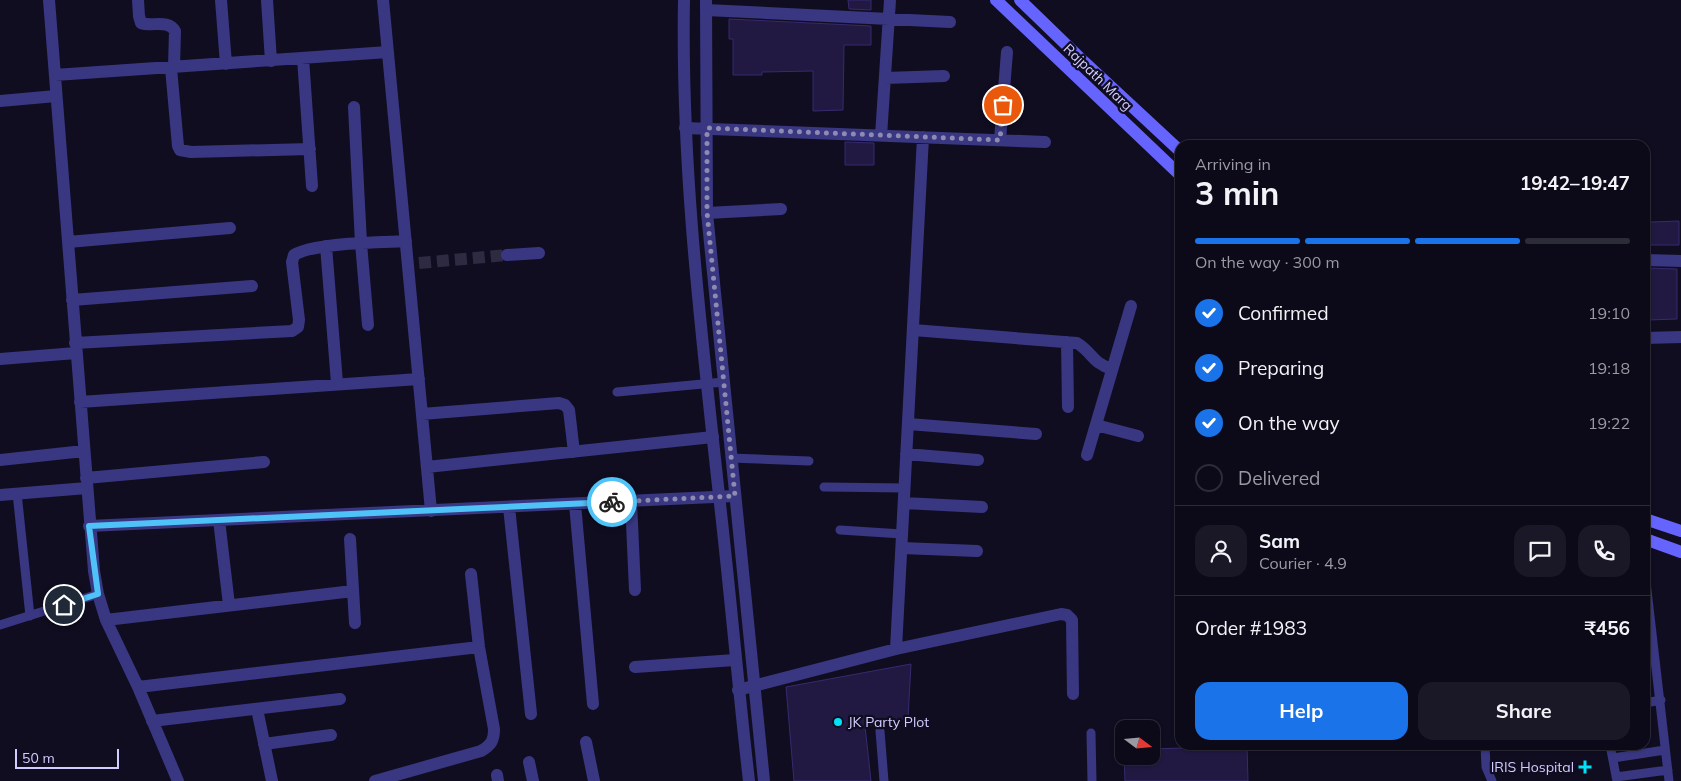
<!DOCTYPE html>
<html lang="en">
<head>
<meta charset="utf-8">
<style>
  body { margin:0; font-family:Mulish,sans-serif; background:#1a1826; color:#f1f3f6; height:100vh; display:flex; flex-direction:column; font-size:19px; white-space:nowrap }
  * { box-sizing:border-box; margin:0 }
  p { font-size:16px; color:#9a9aa2 }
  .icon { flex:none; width:28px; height:28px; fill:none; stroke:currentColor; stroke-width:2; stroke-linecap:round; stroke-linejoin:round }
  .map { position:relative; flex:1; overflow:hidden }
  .details { position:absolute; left:1175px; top:140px; width:475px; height:610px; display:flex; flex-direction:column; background:#0c0a19; border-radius:15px; box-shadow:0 1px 4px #0004,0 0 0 1px #2c2b38 }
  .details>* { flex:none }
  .needle { width:32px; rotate:106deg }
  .buttons { position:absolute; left:1115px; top:720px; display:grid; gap:10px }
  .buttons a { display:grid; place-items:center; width:45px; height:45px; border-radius:10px; background:#0c0a19; box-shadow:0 1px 4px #0004,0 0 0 1px #2c2b38; font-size:25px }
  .scale { position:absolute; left:15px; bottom:12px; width:104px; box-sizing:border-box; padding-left:5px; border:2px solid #d2cdff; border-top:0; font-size:14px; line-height:18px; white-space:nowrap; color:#d2cdff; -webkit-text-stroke:4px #100d21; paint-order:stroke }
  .pin { position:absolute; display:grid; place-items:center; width:42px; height:42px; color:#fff; margin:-21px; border:2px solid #fff; border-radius:50%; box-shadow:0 1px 5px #0007 }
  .courier { position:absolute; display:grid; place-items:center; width:50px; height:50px; margin:-25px; border:4px solid #4fc3f7; border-radius:50%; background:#fff; color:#222; box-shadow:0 1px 6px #0007 }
  .headline em { font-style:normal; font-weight:700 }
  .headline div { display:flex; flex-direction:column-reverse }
  .headline { display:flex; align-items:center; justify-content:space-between; height:85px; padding:0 20px }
  h1 { font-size:32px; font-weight:700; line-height:38px }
  .bar { display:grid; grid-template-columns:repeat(4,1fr); gap:8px 5px; align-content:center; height:60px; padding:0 20px }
  .bar i { height:6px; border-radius:4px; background:#2c2b38 }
  .bar .active { background:#1a73e8 }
  .bar p { grid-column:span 4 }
  .line { display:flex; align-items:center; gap:12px; padding:0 20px; border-top:1px solid #2c2b38 }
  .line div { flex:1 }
  .round { display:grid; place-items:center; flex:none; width:52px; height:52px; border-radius:15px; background:#1a1826 }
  ol { padding:0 20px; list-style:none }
  li { display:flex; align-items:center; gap:15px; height:55px }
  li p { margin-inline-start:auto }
  li .icon { padding:5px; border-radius:50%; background:#1a73e8; color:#fff; stroke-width:4 }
  li:last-child { color:#9a9aa2 }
  li i { width:28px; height:28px; border:2px solid #2c2b38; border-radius:50% }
  .button { display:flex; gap:10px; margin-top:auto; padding:10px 20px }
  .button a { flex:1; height:58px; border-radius:15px; background:#1a73e8; color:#fff; font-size:20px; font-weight:700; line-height:58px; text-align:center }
  .button a+a { background:#1a1826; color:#f1f3f6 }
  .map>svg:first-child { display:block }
  .building { fill:#211942; stroke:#372a6f }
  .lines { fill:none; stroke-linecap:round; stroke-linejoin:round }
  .minor-tunnel { stroke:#2d2a42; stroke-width:12; stroke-dasharray:12 6; stroke-linecap:butt }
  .service { stroke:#393781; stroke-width:9 }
  .minor { stroke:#393781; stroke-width:12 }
  .tertiary { stroke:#393781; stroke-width:12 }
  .secondary { stroke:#6664ff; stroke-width:12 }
  .done { stroke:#8e8ab1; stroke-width:5; stroke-dasharray:0 9 }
  .route { stroke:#4fc3f7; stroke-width:6 }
  .poi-dot { fill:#00e2f8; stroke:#100d21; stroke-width:2 }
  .labels { text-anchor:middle; stroke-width:4.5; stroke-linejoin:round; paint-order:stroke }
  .street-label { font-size:14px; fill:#d2cdff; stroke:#100d21 }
  .poi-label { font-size:14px; fill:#d2cdff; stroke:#100d21; text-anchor:start }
</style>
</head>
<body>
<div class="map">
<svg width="1681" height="781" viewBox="0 0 1681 781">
  <rect width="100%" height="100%" fill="#100d21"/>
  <path class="building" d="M848 0H871V10L849 9Z
    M729 19 871 26V45H844L843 110 813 111V71L762 72V75H733V39H729Z
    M845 142 874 143V165H845Z
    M1679 221V245H1650V222Z
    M1647 268 1677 269V319L1648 320Z
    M911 664 908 718 865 726 871 781H794L786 687Z
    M1247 746 1248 781H1125L1124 756H1151V749Z"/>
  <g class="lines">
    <path class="minor-tunnel" d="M419 263 507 255"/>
    <path class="service" d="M617 392 724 382
      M731 458 809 461
      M824 487 905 488
      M17 493 30 616
      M840 530 902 534
      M1645 573 1669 781
      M0 625 98 594
      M1645 703 1661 700
      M880 731 884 781
      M1091 733 1092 781
      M1485 745 1486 767 1492 781
      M1610 745 1617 781
      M1613 758 1665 750
      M1616 777 1668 770"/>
    <path class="minor" d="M49 0 94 571 98 594 106 620 138 687 178 781
      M138 0 139 16 141 23C152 27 168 19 175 31L174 67
      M221 0 226 64
      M267 0 271 61
      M383 0 431 511
      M706 10 950 22
      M303 58 312 186
      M171 68 178 146 180 150 191 152 310 149
      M55 75 388 52
      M885 78 944 76
      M0 101 56 96
      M354 107 361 243 368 325
      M685 128 1045 142
      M881 136 890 0
      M1000 140 1007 52
      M707 213 781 209
      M68 242 230 228
      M326 246 337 383
      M507 255 539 253
      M1645 260 1681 261
      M72 300 252 286
      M913 330 1077 343C1093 353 1092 363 1112 369
      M1645 338 1681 337
      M1067 342 1068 407
      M75 343 292 331 298 327 299 320 292 262 294 255C316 242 379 243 406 241
      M0 359 76 353
      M80 402 419 379
      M422 414 559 403 565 405 569 410 574 452
      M908 424 1036 434
      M1096 425 1138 436
      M906 454 978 460
      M1087 455 1131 306
      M0 460 84 451
      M427 467 713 437
      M86 478 264 462
      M0 495 87 488
      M631 501 635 590
      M904 503 982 507
      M575 504 593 704
      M509 507 531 714
      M219 520 229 605
      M89 526 735 496
      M350 539 355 623
      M902 548 977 551
      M106 620 353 591
      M896 649 923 137
      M635 667 735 660
      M138 687 479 647
      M738 690 896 649 1061 614 1067 615 1072 620 1073 694
      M257 709 272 781
      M152 721 340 699
      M586 742 594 781
      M264 744 331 735
      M529 762 533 781
      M497 775 498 781
      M375 781 481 751C491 745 494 741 494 729L479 647 471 574"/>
    <path class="tertiary" d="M684 0C681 166 701 330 719 495 730 590 738 686 749 781
      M706 0 707 213 764 781"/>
    <path class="secondary" d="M996 0 1180 175
      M1020 0 1080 58 1180 151
      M1645 519 1681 531
      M1645 539 1681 552"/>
  </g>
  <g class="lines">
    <path class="done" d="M612 502 735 496 707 212V128L1000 140 1003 105"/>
    <path class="route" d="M64 605 98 594 89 526 612 502"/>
  </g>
  <g class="poi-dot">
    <circle cx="838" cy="722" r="5"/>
    <path d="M1582.5 759.5h5v5h5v5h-5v5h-5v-5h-5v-5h5z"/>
  </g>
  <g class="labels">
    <g class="street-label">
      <text transform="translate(1098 77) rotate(44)" y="5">Rajpath Marg</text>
    </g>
    <g class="poi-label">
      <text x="848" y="727">JK Party Plot</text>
      <text x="1574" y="772" text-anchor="end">IRIS Hospital</text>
    </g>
  </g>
</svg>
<div class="buttons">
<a><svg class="needle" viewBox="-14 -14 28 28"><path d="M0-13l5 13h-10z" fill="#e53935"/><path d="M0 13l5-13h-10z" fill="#9a9aa2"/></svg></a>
</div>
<div class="scale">50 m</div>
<div class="pin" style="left:1003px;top:105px;background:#ea580c"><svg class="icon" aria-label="bag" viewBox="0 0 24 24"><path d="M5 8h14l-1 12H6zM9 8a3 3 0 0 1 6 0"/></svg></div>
<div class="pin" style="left:64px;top:605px;background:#1f2937"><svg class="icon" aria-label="home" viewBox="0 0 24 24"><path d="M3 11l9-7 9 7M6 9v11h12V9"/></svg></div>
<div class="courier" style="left:612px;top:502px"><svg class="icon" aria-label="bike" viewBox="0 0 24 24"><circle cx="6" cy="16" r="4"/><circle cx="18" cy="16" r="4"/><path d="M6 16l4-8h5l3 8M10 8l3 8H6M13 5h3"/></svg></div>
<section class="details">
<div class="headline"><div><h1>3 min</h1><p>Arriving in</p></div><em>19:42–19:47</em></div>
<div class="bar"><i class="active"></i><i class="active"></i><i class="active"></i><i></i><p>On the way · 300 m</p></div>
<ol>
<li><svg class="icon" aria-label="check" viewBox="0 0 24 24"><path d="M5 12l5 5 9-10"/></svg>Confirmed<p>19:10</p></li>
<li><svg class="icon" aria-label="check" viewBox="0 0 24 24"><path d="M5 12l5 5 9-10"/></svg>Preparing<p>19:18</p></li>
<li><svg class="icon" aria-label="check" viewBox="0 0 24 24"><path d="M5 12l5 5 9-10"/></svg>On the way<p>19:22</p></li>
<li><i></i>Delivered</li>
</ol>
<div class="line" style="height:90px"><a class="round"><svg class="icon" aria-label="person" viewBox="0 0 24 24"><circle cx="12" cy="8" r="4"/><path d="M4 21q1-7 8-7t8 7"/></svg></a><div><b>Sam</b><p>Courier · 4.9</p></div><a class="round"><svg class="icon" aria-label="chat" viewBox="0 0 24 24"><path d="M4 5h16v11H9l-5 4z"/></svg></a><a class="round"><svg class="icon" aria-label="phone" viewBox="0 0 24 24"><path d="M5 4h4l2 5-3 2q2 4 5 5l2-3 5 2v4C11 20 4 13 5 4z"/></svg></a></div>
<div class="line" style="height:65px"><div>Order #1983</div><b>₹456</b></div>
<div class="button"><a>Help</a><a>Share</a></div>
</section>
</div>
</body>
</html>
